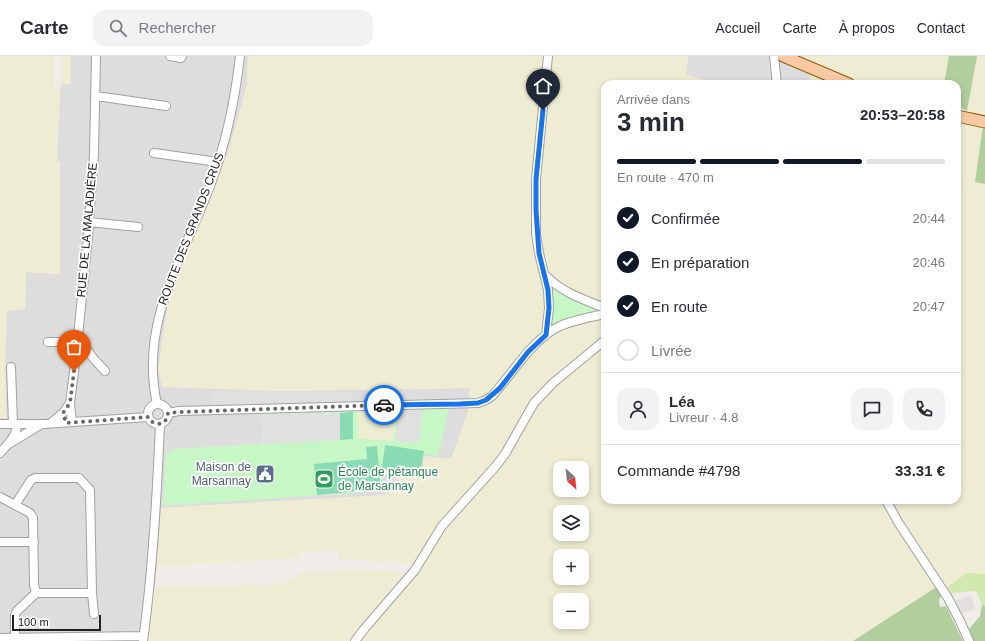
<!DOCTYPE html>
<html lang="fr">
<head>
<meta charset="utf-8">
<style>
  body { margin:0; font-family:Arial,sans-serif; background:#f2f2f3; color:#2b2b33; height:100vh; display:flex; flex-direction:column; font-size:15px; white-space:nowrap }
  * { box-sizing:border-box; margin:0 }
  p { font-size:13px; color:#7c7c81 }
  .icon { flex:none; width:22px; height:22px; fill:none; stroke:currentColor; stroke-width:2; stroke-linecap:round; stroke-linejoin:round }
  .map { position:relative; flex:1; overflow:hidden }
  .sheet { position:absolute; left:601px; top:24px; width:360px; height:424px; display:flex; flex-direction:column; background:#fff; border-radius:12px; box-shadow:0 2px 6px #0003 }
  .sheet>* { flex:none }
  .needle { width:26px; rotate:153deg }
  .controls { position:absolute; left:553px; top:405px; display:grid; gap:8px }
  .controls a { display:grid; place-items:center; width:36px; height:36px; border-radius:8px; background:#fff; box-shadow:0 2px 6px #0003; font-size:20px }
  .scale { position:absolute; left:12px; bottom:10px; width:89px; box-sizing:border-box; padding-left:4px; border:2px solid #202020; border-top:0; font-size:11px; line-height:14px; white-space:nowrap; color:#202020; -webkit-text-stroke:3px #fff; paint-order:stroke }
  .pin { position:absolute; display:grid; place-items:center; width:34px; height:34px; color:#fff; margin:-41px -17px; border-radius:50% 50% 50% 0; rotate:-45deg; box-shadow:0 0 4px #0007 }
  .pin .icon { rotate:45deg }
  .courier { position:absolute; display:grid; place-items:center; width:40px; height:40px; margin:-20px; border:3px solid #1a73e8; border-radius:50%; background:#fff; color:#222; box-shadow:0 1px 5px #0007 }
  .head em { font-style:normal; font-weight:700 }
  .head div { display:flex; flex-direction:column-reverse }
  .head { display:flex; align-items:center; justify-content:space-between; height:68px; padding:0 16px }
  h1 { font-size:26px; font-weight:700; line-height:30px }
  .bar { display:grid; grid-template-columns:repeat(4,1fr); gap:6px 4px; align-content:center; height:48px; padding:0 16px }
  .bar i { height:5px; border-radius:3px; background:#e1e1e2 }
  .bar .on { background:#111827 }
  .bar p { grid-column:span 4 }
  .line { display:flex; align-items:center; gap:10px; padding:0 16px; border-top:1px solid #e1e1e2 }
  .line div { flex:1 }
  .round { display:grid; place-items:center; flex:none; width:42px; height:42px; border-radius:12px; background:#f2f2f3 }
  ol { padding:0 16px; list-style:none }
  li { display:flex; align-items:center; gap:12px; height:44px }
  li p { margin-inline-start:auto }
  li .icon { padding:4px; border-radius:50%; background:#111827; color:#fff; stroke-width:4 }
  li:last-child { color:#7c7c81 }
  li i { width:22px; height:22px; border:2px solid #e1e1e2; border-radius:50% }
  header { display:flex; align-items:center; gap:24px; box-sizing:border-box; height:56px; padding:0 20px; background:#fff; border-bottom:1px solid #e1e1e2 }
  header strong { font-size:19px }
  nav { display:flex; gap:22px; margin-inline-start:auto; font-size:14px }
  .search { width:280px; height:36px; background:#f2f2f3; display:flex; align-items:center; gap:10px; box-sizing:border-box; padding:0 14px; border-radius:12px; color:#7c7c81; font-size:15px }
  .map>svg:first-child { display:block }
  .residential { fill:#dedddd }
  .farmland { fill:#eeedd3; fill-rule:evenodd }
  .grass { fill:#d1e8af }
  .forest { fill:#b1ce9d }
  .park { fill:#c8f7c6 }
  .pitch { fill:#88dbb2 }
  .parking { fill:#e0e0e0 }
  .lines { fill:none; stroke-linecap:round; stroke-linejoin:round }
  .minor-casing { stroke:#a1a1a1; stroke-width:10 }
  .major-casing { stroke:#955606; stroke-width:13 }
  .minor { stroke:#fff; stroke-width:8 }
  .major { stroke:#f8caa4; stroke-width:11 }
  .done { stroke:#696766; stroke-width:4; stroke-dasharray:0 7.2 }
  .route { stroke:#1a73e8; stroke-width:5 }
  .labels { text-anchor:middle; stroke-width:3.5; stroke-linejoin:round; paint-order:stroke }
  .street-label { font-size:12px; fill:#202020; stroke:#fff }
  .service-label { font-size:12px; fill:#4e5e75; stroke:#fff; text-anchor:end }
  .leisure-label { font-size:12px; fill:#27864d; stroke:#fff; text-anchor:start }
</style>
</head>
<body>
<header>
<strong>Carte</strong>
<div class="search"><svg class="icon" aria-label="search" viewBox="0 0 24 24"><circle cx="10" cy="10" r="6"/><path d="M15 15l6 6"/></svg>Rechercher</div>
<nav><a>Accueil</a><a>Carte</a><a>À propos</a><a>Contact</a></nav>
</header>
<div class="map">
<svg width="985" height="585" viewBox="0 0 985 585">
  <rect width="100%" height="100%" fill="#f0ece7"/>
  <path class="residential" d="M71 0H248L247 29 228 97 210 145 277 335 470 332 468 356 451 403 421 421 397 427 385 439 162 452 157 510 148 585H0V362L6 361 5 301 7 255 25 253 26 216 59 218 60 106H57L60 33 61 28H71Z
    M688 0H804L812 14 809 28H719L686 19Z"/>
  <path class="farmland" d="M0 0H54L53 33H60L57 105 60 106V218L26 216 25 253 7 255 5 301 6 362H0Z
    M62 0H71V28H61Z
    M248 0H688L686 19 719 28H605V444H957V50L967 55 977 0H985V518L966 517 948 531 904 470 896 471 938 530 853 585H825L822 582 818 585H148L154 532 286 528 288 522 299 521 300 516 396 515 409 520 417 508 339 503V495L302 496 299 502 157 510 161 452 385 439V425L397 427 400 418 421 420 424 400 451 403 468 356 470 332 277 335 162 331 158 313 167 252 181 212 228 97 247 29ZM560 412H582V434H560ZM560 456H582V478H560ZM560 500H582V522H560ZM560 544H582V566H560Z
    M804 0H949L944 28H809L812 14Z
    M397 353 395 385 358 383V354Z"/>
  <path class="grass" d="M966 517 985 518V550L982 549 976 535 951 537 948 531Z"/>
  <path class="forest" d="M949 0H977L967 55 957 50V28H944Z
    M983 69H985V128L975 126Z
    M938 530 941 540 939 544 940 551 946 550 963 585H853Z
    M982 549 985 550V585H973L969 573 980 560Z"/>
  <path class="park" d="M552 231 568 241 598 252 596 257 553 270H550Z
    M397 353H449L438 400 423 398 420 418 382 412V435L163 450 166 397H171V393L262 388V357L358 354V383L394 385Z"/>
  <path class="pitch" d="M353 356V383L340 384V357Z
    M385 389 424 395 420 418 382 412Z
    M377 390 381 433 317 439 314 408 367 403 366 391Z"/>
  <path class="parking" d="M214 335 352 336V347L214 350Z
    M423 353 418 387 396 385 398 354Z
    M340 357V384L263 388 262 358Z
    M971 539 975 553 962 558 955 545Z"/>
  <g class="lines">
    <defs>
      <path id="minor" d="M170 0 181 2 182 0
        M774 0 777 28
        M96 40 166 50
        M154 97 218 106
        M89 166 138 171
        M545 219C563 237 582 243 605 252
        M546 279 549 252 548 234 539 197 536 178V123L548 0
        M48 286H78L84 289 93 302 105 315
        M11 311 13 368
        M148 358a10 10 0 1 1 20 0a10 10 0 1 1-20 0Z
        M157 348C139 267 183 202 210 130 226 88 235 44 240 0
        M168 357 179 355 478 347 486 344 492 340C514 316 531 284 560 270 574 264 590 261 605 258
        M72 366 70 347 76 300 88 181 94 98 96 0
        M51 367 63 357 70 347
        M0 368H43L148 361
        M7 389 40 369
        M0 397C7 389 17 380 17 368
        M0 441 30 457 33 462 34 529 36 537 17 555 15 559V585
        M886 444 898 466 948 542 960 565 969 585
        M15 449 31 424 35 422H79L90 434 92 537H36
        M0 486H34
        M92 537 94 558
        M0 582 143 580
        M143 585C153 513 157 440 160 368
        M355 585 365 572 415 514 442 470 495 411 505 398 534 347 553 327 605 284"/>
      <path id="major" d="M783 0 849 28
        M957 60 985 66"/>
    </defs>
    <use href="#minor" class="minor-casing"/>
    <use href="#major" class="major-casing"/>
    <use href="#minor" class="minor"/>
    <use href="#major" class="major"/>
  </g>
  <g class="lines">
    <path class="done" d="M74 315 70 347 63 357 66 367 148 361 152 366 160 368 166 364 168 357 179 356 384 349"/>
    <path class="route" d="M384 349 460 348 478 347 486 344 500 332 528 296 546 279 549 252 548 234 539 197 536 154V123L543 54"/>
  </g>
  <defs>
    <symbol id="civic-square" viewBox="-11 -11 22 22"><rect x="-9" y="-9" width="18" height="18" rx="4" fill="#5c6f8a" stroke="#fff"/><path d="M-.6-6.5H3V-4.5H.6V-3L4-1V1h2V6H-6V1h2V-1L-.6-3ZM-1.2 2.5V6h2.4V2.5Z" fill="#fff"/></symbol>
    <symbol id="stadium-square" viewBox="-11 -11 22 22"><rect x="-9" y="-9" width="18" height="18" rx="4" fill="#2e9e5b" stroke="#fff"/><path d="M0-5a6.5 5 0 1 0 0 10a6.5 5 0 1 0 0-10ZM-3.5-1.8h7v3.6h-7Z" fill="#fff"/></symbol>
  </defs>
  <g fill-rule="evenodd">
    <use href="#civic-square" x="254" y="407" width="22" height="22"/>
    <use href="#stadium-square" x="313" y="412" width="22" height="22"/>
  </g>
  <g class="labels">
    <g class="street-label">
      <text transform="translate(191 173) rotate(-69)" y="4">ROUTE DES GRANDS CRUS</text>
      <text transform="translate(87 174) rotate(-85)" y="4">RUE DE LA MALADIÈRE</text>
    </g>
    <g class="service-label">
      <text x="251" y="415">Maison de<tspan x="251" dy="14">Marsannay</tspan></text>
    </g>
    <g class="leisure-label">
      <text x="338" y="420">École de pétanque<tspan x="338" dy="14">de Marsannay</tspan></text>
    </g>
  </g>
</svg>
<div class="controls">
<a><svg class="needle" viewBox="-14 -14 28 28"><path d="M0-13l5 13h-10z" fill="#e53935"/><path d="M0 13l5-13h-10z" fill="#7c7c81"/></svg></a>
<a><svg class="icon" aria-label="layers" viewBox="0 0 24 24"><path d="M12 4l9 5-9 5-9-5zM3 14l9 5 9-5"/></svg></a>
<a>+</a>
<a>−</a>
</div>
<div class="scale">100 m</div>
<div class="pin" style="left:74px;top:315px;background:#ea580c"><svg class="icon" aria-label="bag" viewBox="0 0 24 24"><path d="M5 8h14l-1 12H6zM9 8a3 3 0 0 1 6 0"/></svg></div>
<div class="pin" style="left:543px;top:54px;background:#1f2937"><svg class="icon" aria-label="home" viewBox="0 0 24 24"><path d="M3 11l9-7 9 7M6 9v11h12V9"/></svg></div>
<div class="courier" style="left:384px;top:349px"><svg class="icon" aria-label="car" viewBox="0 0 24 24"><path d="M5 17H2v-5l4-1 3-4h7l3 4 3 1v5h-3M9 17h6M6 11h13"/><circle cx="7" cy="17" r="2"/><circle cx="17" cy="17" r="2"/></svg></div>
<section class="sheet">
<div class="head"><div><h1>3 min</h1><p>Arrivée dans</p></div><em>20:53–20:58</em></div>
<div class="bar"><i class="on"></i><i class="on"></i><i class="on"></i><i></i><p>En route · 470 m</p></div>
<ol>
<li><svg class="icon" aria-label="check" viewBox="0 0 24 24"><path d="M5 12l5 5 9-10"/></svg>Confirmée<p>20:44</p></li>
<li><svg class="icon" aria-label="check" viewBox="0 0 24 24"><path d="M5 12l5 5 9-10"/></svg>En préparation<p>20:46</p></li>
<li><svg class="icon" aria-label="check" viewBox="0 0 24 24"><path d="M5 12l5 5 9-10"/></svg>En route<p>20:47</p></li>
<li><i></i>Livrée</li>
</ol>
<div class="line" style="height:72px"><a class="round"><svg class="icon" aria-label="person" viewBox="0 0 24 24"><circle cx="12" cy="8" r="4"/><path d="M4 21q1-7 8-7t8 7"/></svg></a><div><b>Léa</b><p>Livreur · 4.8</p></div><a class="round"><svg class="icon" aria-label="chat" viewBox="0 0 24 24"><path d="M4 5h16v11H9l-5 4z"/></svg></a><a class="round"><svg class="icon" aria-label="phone" viewBox="0 0 24 24"><path d="M5 4h4l2 5-3 2q2 4 5 5l2-3 5 2v4C11 20 4 13 5 4z"/></svg></a></div>
<div class="line" style="height:52px"><div>Commande #4798</div><b>33.31 €</b></div>
</section>
</div>
</body>
</html>
